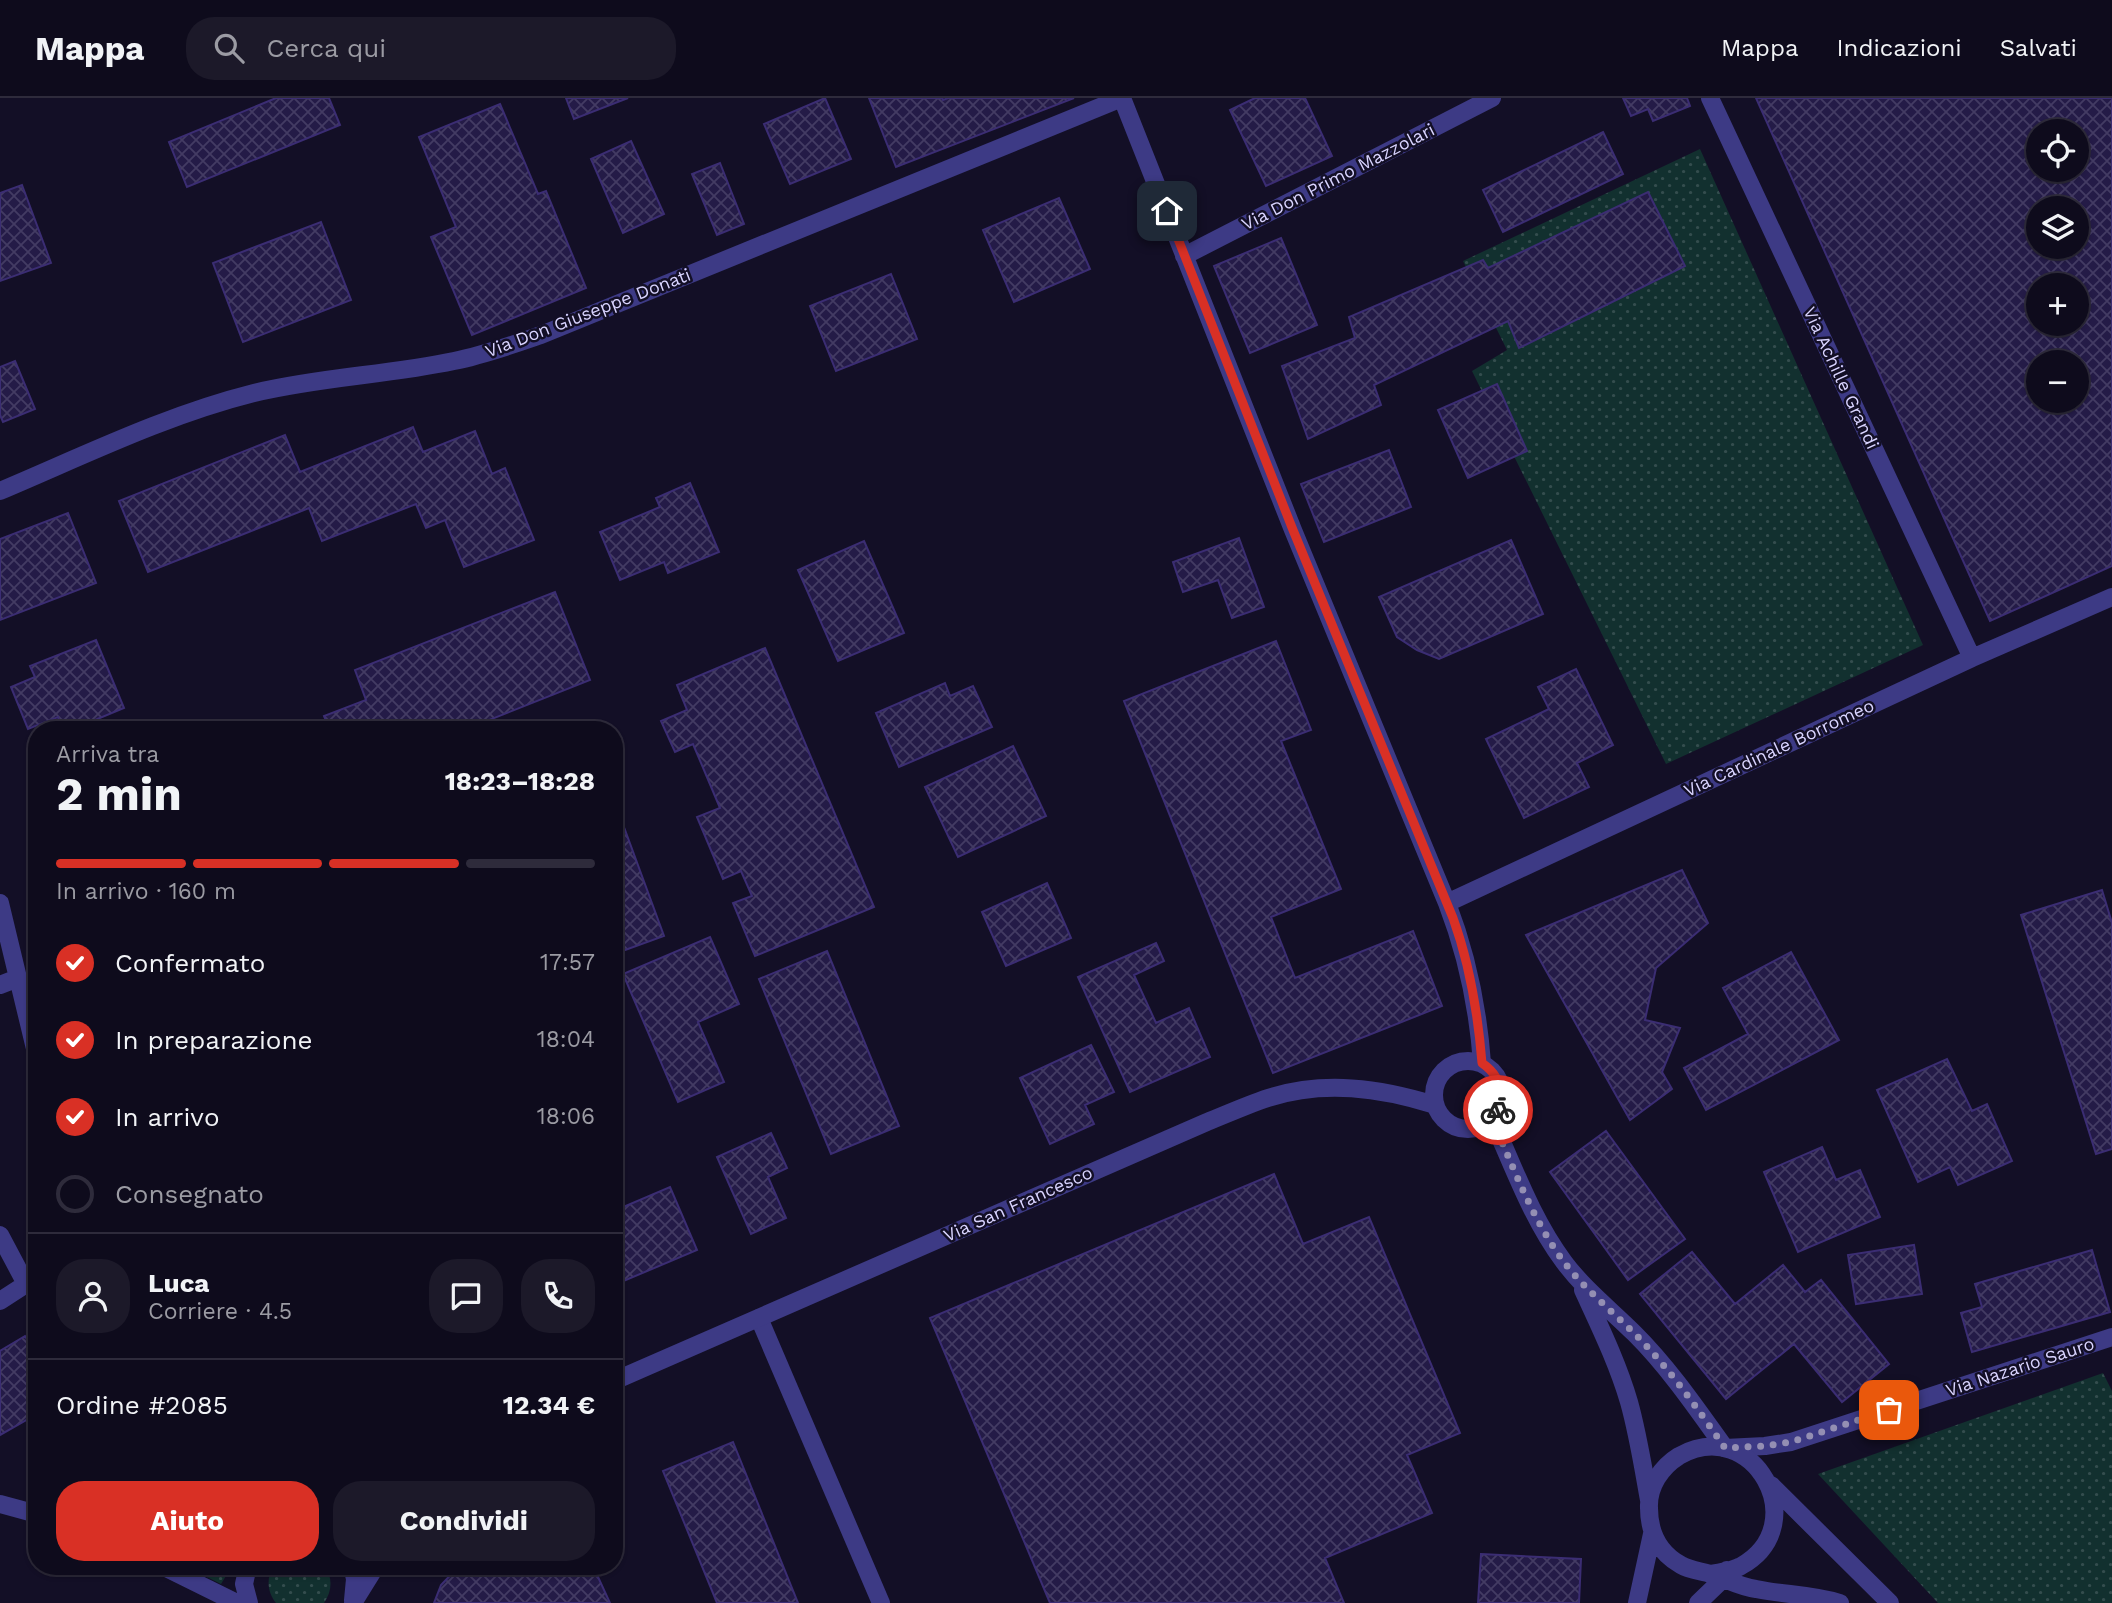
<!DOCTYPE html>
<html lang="it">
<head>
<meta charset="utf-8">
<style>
  body { margin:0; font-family:"Work Sans",sans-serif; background:#1c1929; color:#f1f3f6; height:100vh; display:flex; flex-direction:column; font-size:26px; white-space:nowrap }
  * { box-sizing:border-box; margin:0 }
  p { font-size:23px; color:#9b9ba3 }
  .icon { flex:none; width:38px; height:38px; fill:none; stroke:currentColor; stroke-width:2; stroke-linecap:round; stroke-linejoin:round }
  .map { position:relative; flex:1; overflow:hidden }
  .sheet { position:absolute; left:28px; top:623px; width:595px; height:854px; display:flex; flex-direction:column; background:#0e0b1c; border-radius:28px; box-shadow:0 2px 5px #0004,0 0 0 2px #2e2b3b }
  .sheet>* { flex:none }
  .controls { position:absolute; left:2026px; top:21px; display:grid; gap:14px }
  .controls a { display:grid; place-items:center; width:63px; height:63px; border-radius:50%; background:#0e0b1c; box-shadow:0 2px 5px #0004,0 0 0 2px #2e2b3b; font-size:35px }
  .pin { position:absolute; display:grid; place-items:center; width:60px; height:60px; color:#fff; margin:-30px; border-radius:14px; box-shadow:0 4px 10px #0006 }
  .courier { position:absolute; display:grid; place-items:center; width:70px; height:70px; margin:-35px; border:5px solid #d93025; border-radius:50%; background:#fff; color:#222; box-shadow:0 2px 9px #0007 }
  .overview em { font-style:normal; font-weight:700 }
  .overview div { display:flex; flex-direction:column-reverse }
  .overview { display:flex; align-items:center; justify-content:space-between; height:119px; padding:0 28px }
  h1 { font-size:46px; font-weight:700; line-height:52px }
  .bar { display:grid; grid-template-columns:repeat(4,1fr); gap:10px 7px; align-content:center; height:84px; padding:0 28px }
  .bar i { height:9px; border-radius:5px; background:#2e2b3b }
  .bar .current { background:#d93025 }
  .bar p { grid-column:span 4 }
  .line { display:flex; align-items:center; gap:18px; padding:0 28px; border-top:2px solid #2e2b3b }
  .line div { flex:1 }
  .round { display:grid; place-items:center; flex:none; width:74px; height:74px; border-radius:28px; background:#1c1929 }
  ol { padding:0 28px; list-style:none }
  li { display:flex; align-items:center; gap:21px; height:77px }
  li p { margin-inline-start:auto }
  li .icon { padding:7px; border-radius:50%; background:#d93025; color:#fff; stroke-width:4 }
  li:last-child { color:#9b9ba3 }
  li i { width:38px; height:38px; border:4px solid #2e2b3b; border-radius:50% }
  .button { display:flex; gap:14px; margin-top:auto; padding:14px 28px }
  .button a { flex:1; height:80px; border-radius:28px; background:#d93025; color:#fff; font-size:28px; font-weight:700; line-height:80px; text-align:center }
  .button a+a { background:#1c1929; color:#f1f3f6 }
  header { display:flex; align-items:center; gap:42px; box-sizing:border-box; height:98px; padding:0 35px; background:#0e0b1c; border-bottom:2px solid #2e2b3b }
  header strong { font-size:33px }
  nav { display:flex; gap:38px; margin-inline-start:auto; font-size:24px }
  .search { width:490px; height:63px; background:#1c1929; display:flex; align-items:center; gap:18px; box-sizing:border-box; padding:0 24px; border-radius:28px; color:#9b9ba3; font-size:26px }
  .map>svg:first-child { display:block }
  .grass { fill:url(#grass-dots) }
  .building { fill:url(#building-cross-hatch); stroke:#3b2d73; stroke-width:2; fill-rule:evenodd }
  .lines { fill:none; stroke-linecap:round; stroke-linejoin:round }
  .service { stroke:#3d3a85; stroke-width:18 }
  .minor { stroke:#3d3a85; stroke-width:18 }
  .tertiary { stroke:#3d3a85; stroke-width:18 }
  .done { stroke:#948fb3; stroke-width:7; stroke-dasharray:0 12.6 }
  .route { stroke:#d93025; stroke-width:9 }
  .labels { text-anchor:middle; stroke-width:5; stroke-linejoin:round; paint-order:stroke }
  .street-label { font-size:18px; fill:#d9d4ff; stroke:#130f26 }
</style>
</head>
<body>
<header>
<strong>Mappa</strong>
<div class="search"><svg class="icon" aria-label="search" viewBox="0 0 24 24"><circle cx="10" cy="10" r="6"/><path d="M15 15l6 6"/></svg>Cerca qui</div>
<nav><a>Mappa</a><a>Indicazioni</a><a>Salvati</a></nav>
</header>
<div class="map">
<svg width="2112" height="1505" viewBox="0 0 2112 1505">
  <defs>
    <pattern id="grass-dots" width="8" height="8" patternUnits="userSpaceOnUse" patternTransform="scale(1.75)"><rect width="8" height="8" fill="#12302f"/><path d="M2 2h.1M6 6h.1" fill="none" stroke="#344d4e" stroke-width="1.8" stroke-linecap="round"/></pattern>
    <pattern id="building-cross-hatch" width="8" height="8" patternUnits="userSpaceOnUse" patternTransform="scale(1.75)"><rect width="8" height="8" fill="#241b47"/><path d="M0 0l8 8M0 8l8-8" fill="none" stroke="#433b63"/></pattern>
  </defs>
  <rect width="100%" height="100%" fill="#130f26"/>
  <path class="grass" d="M1700 51 1923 547 1666 666 1472 273 1507 252 1463 163Z
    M2103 1275 2112 1293V1505H1938L1818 1376Z
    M185 1468H232L221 1486Z
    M274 1468H325C333 1481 332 1493 324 1505H276C267 1494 266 1479 274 1468Z"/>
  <path class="building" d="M276 0H329L340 27 187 89 169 44Z
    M566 0H628L574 21Z
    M825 0 851 61 790 86 764 26Z
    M869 0H942L943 2 948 0H1074L896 69Z
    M1255 0H1305L1332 58 1266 88 1230 12Z
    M1623 0H1687L1690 8 1653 23 1648 11 1631 18Z
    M1756 0H2112V468L1990 523ZM2039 33H2077V72H2039ZM2039 110H2077V149H2039ZM2039 187H2077V226H2039ZM2039 264H2077V303H2039Z
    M500 6 538 96 546 93 586 190 472 237 431 139 456 129 419 39Z
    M1603 34 1623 76 1503 134 1483 92Z
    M631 43 664 116 623 135 591 61Z
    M720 65 744 126 717 137 692 76Z
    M22 87 51 165 0 183V95Z
    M1648 94 1685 168 1519 250 1508 223 1374 287 1381 307 1308 341 1282 268 1355 240 1349 219 1483 162 1488 170Z
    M1059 100 1090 171 1014 204 983 132Z
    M321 124 351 202 243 244 213 165Z
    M1281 140 1317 227 1250 255 1214 168Z
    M891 176 917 241 836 273 810 208Z
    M15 263 35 311 3 324 0 317V269Z
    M1497 286 1527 353 1468 380 1438 312Z
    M413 329 423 354 475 333 492 376 505 370 534 442 464 469 445 422 426 430 416 406 322 443 309 410 148 474 119 403 285 337 300 374Z
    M1389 352 1411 409 1324 444 1301 386Z
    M690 385 719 454 668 475 664 464 620 482 600 434 660 409 656 400Z
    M68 415 96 485 0 522V441Z
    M1239 440 1264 509 1232 520 1218 482 1183 494 1173 464Z
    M1511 442 1543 516 1439 561 1417 552 1397 539 1379 499Z
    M864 443 904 535 838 563 798 472Z
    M555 494 590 582 464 632H330L324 618 366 602 355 572Z
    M96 542 124 610 71 632H62L58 619 28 631 11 589 35 579 30 568Z
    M1276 543 1311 632 1281 643 1341 791 1271 819 1295 880 1413 833 1442 908 1273 975 1124 603Z
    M765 550 874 809 755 858 733 805 752 798 741 773 723 781 697 719 720 710 693 646 675 654 661 623 687 612 677 587Z
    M1576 571 1613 647 1577 665 1589 689 1524 720 1486 641 1549 611 1538 589Z
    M945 585 950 598 973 588 992 629 899 669 876 615Z
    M1013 648 1046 718 958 759 925 689Z
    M614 702 664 838 614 856Z
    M1682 772 1708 825 1656 870 1645 922 1680 930 1662 974 1672 991 1630 1022 1526 837Z
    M1047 785 1071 840 1006 868 982 814Z
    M2102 792 2112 825V1051L2096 1056 2021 817Z
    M710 839 739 906 698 924 724 984 678 1004 623 876Z
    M1156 845 1164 863 1134 877 1156 925 1189 910 1210 959 1130 994 1078 879Z
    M827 853 899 1028 831 1056 759 881Z
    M1791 854 1839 942 1706 1012 1684 970 1748 936 1723 890Z
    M1091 947 1114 994 1085 1007 1094 1026 1050 1046 1020 980Z
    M1947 961 1972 1013 1987 1006 2012 1063 1958 1087 1950 1069 1918 1084 1877 992Z
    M1606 1033 1685 1141 1628 1182 1550 1074Z
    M771 1035 787 1070 768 1079 786 1120 751 1136 717 1059Z
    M1822 1049 1836 1082 1860 1072 1880 1119 1798 1154 1764 1074Z
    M1274 1076 1303 1146 1369 1119 1460 1335 1407 1357 1432 1415 1325 1460 1344 1505H1050L930 1220Z
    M670 1089 697 1152 614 1187V1113Z
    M1914 1147 1922 1196 1856 1206 1848 1157Z
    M2092 1152 2110 1214 1972 1254 1961 1215 1982 1209 1975 1186Z
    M1692 1154 1735 1206 1783 1167 1805 1194 1821 1182 1889 1266 1842 1304 1794 1246 1726 1301 1640 1196Z
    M25 1238 37 1257V1316L0 1337V1253Z
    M733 1344 798 1505H717L663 1373Z
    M1481 1456 1581 1461 1579 1505H1478Z
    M459 1468H593L610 1505H434L441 1487Z"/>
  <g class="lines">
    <path class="service" d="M759 1220 881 1505"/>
    <path class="minor" d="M1122 0 1293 432 1447 805C1467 857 1478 910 1482 965
      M1710 0 1972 560
      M1184 158 1492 0
      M0 393C83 358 166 317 254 295 320 279 388 277 454 263 484 257 512 247 541 237L1122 0
      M0 805 37 959
      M1447 805 1972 560 2112 499
      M0 887 18 880
      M0 1137 26 1186
      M0 1203 37 1179
      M1725 1350 1765 1348 1791 1344 2112 1239"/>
    <path class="tertiary" d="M1434 997a34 34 0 1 1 68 0a34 34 0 1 1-68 0Z
      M1492 1021C1514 1070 1532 1121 1564 1164 1585 1192 1611 1212 1635 1236 1669 1270 1697 1311 1725 1350
      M1583 1192C1600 1229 1618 1266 1629 1304 1638 1336 1643 1369 1649 1402
      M614 1283 1207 1024C1227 1016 1247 1007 1268 1000 1324 982 1380 990 1435 1007
      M1771 1387 1890 1505
      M0 1406 37 1416
      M162 1468 237 1505
      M248 1468 244 1486 249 1505
      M352 1468 355 1481 353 1502
      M1711 1476C1720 1474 1733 1473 1741 1468 1815 1427 1753 1316 1679 1358 1661 1369 1648 1389 1649 1410 1649 1434 1659 1455 1681 1467 1689 1472 1701 1473 1711 1476 1726 1481 1740 1489 1756 1491 1785 1497 1810 1496 1840 1505
      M353 1505 376 1468
      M1637 1505 1652 1436
      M1698 1505 1724 1480 1727 1472"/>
  </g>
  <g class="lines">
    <path class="done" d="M1498 1012 1492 1021C1513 1068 1531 1118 1561 1160 1582 1189 1610 1211 1635 1236 1669 1270 1698 1311 1725 1350L1765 1348 1791 1344 1889 1312"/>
    <path class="route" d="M1167 113 1293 432 1453 820C1470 867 1478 916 1482 965 1499 977 1505 992 1498 1012"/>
  </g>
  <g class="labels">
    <g class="street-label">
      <text transform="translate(1338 79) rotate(-27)" y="6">Via Don Primo Mazzolari</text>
      <text transform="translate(588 215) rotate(-21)" y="6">Via Don Giuseppe Donati</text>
      <text transform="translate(1841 280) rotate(65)" y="6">Via Achille Grandi</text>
      <text transform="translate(1779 650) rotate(-25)" y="6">Via Cardinale Borromeo</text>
      <text transform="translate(1018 1106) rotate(-24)" y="6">Via San Francesco</text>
      <text transform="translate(2020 1269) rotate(-18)" y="6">Via Nazario Sauro</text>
    </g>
  </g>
</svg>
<div class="controls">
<a><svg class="icon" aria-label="locate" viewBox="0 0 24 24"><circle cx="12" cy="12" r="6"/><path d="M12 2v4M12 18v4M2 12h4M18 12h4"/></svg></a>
<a><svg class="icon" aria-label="layers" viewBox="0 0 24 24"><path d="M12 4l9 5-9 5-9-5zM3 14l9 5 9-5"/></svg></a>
<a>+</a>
<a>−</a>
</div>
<div class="pin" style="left:1889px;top:1312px;background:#ea580c"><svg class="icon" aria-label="bag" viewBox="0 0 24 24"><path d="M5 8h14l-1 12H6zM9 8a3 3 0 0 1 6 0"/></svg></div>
<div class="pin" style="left:1167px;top:113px;background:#1f2937"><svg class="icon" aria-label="home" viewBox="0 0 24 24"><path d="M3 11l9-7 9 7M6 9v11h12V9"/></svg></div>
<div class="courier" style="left:1498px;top:1012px"><svg class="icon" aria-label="bike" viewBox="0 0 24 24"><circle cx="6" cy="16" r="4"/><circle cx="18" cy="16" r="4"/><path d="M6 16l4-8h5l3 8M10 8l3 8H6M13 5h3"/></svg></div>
<section class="sheet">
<div class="overview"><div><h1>2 min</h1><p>Arriva tra</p></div><em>18:23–18:28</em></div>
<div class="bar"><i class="current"></i><i class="current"></i><i class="current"></i><i></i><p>In arrivo · 160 m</p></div>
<ol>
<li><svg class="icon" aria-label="check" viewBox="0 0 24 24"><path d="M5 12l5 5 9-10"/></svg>Confermato<p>17:57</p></li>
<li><svg class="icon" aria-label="check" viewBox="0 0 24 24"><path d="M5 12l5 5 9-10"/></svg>In preparazione<p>18:04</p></li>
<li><svg class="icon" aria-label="check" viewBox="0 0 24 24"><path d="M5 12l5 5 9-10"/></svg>In arrivo<p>18:06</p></li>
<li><i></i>Consegnato</li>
</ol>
<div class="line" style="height:126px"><a class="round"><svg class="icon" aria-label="person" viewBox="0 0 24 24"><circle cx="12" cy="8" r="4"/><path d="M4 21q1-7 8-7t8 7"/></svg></a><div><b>Luca</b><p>Corriere · 4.5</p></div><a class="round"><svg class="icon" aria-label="chat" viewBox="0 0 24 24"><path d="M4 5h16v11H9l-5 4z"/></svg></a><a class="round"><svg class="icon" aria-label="phone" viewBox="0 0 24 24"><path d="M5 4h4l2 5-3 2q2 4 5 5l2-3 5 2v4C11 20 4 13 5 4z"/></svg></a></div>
<div class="line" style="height:91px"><div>Ordine #2085</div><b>12.34 €</b></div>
<div class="button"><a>Aiuto</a><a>Condividi</a></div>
</section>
</div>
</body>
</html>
